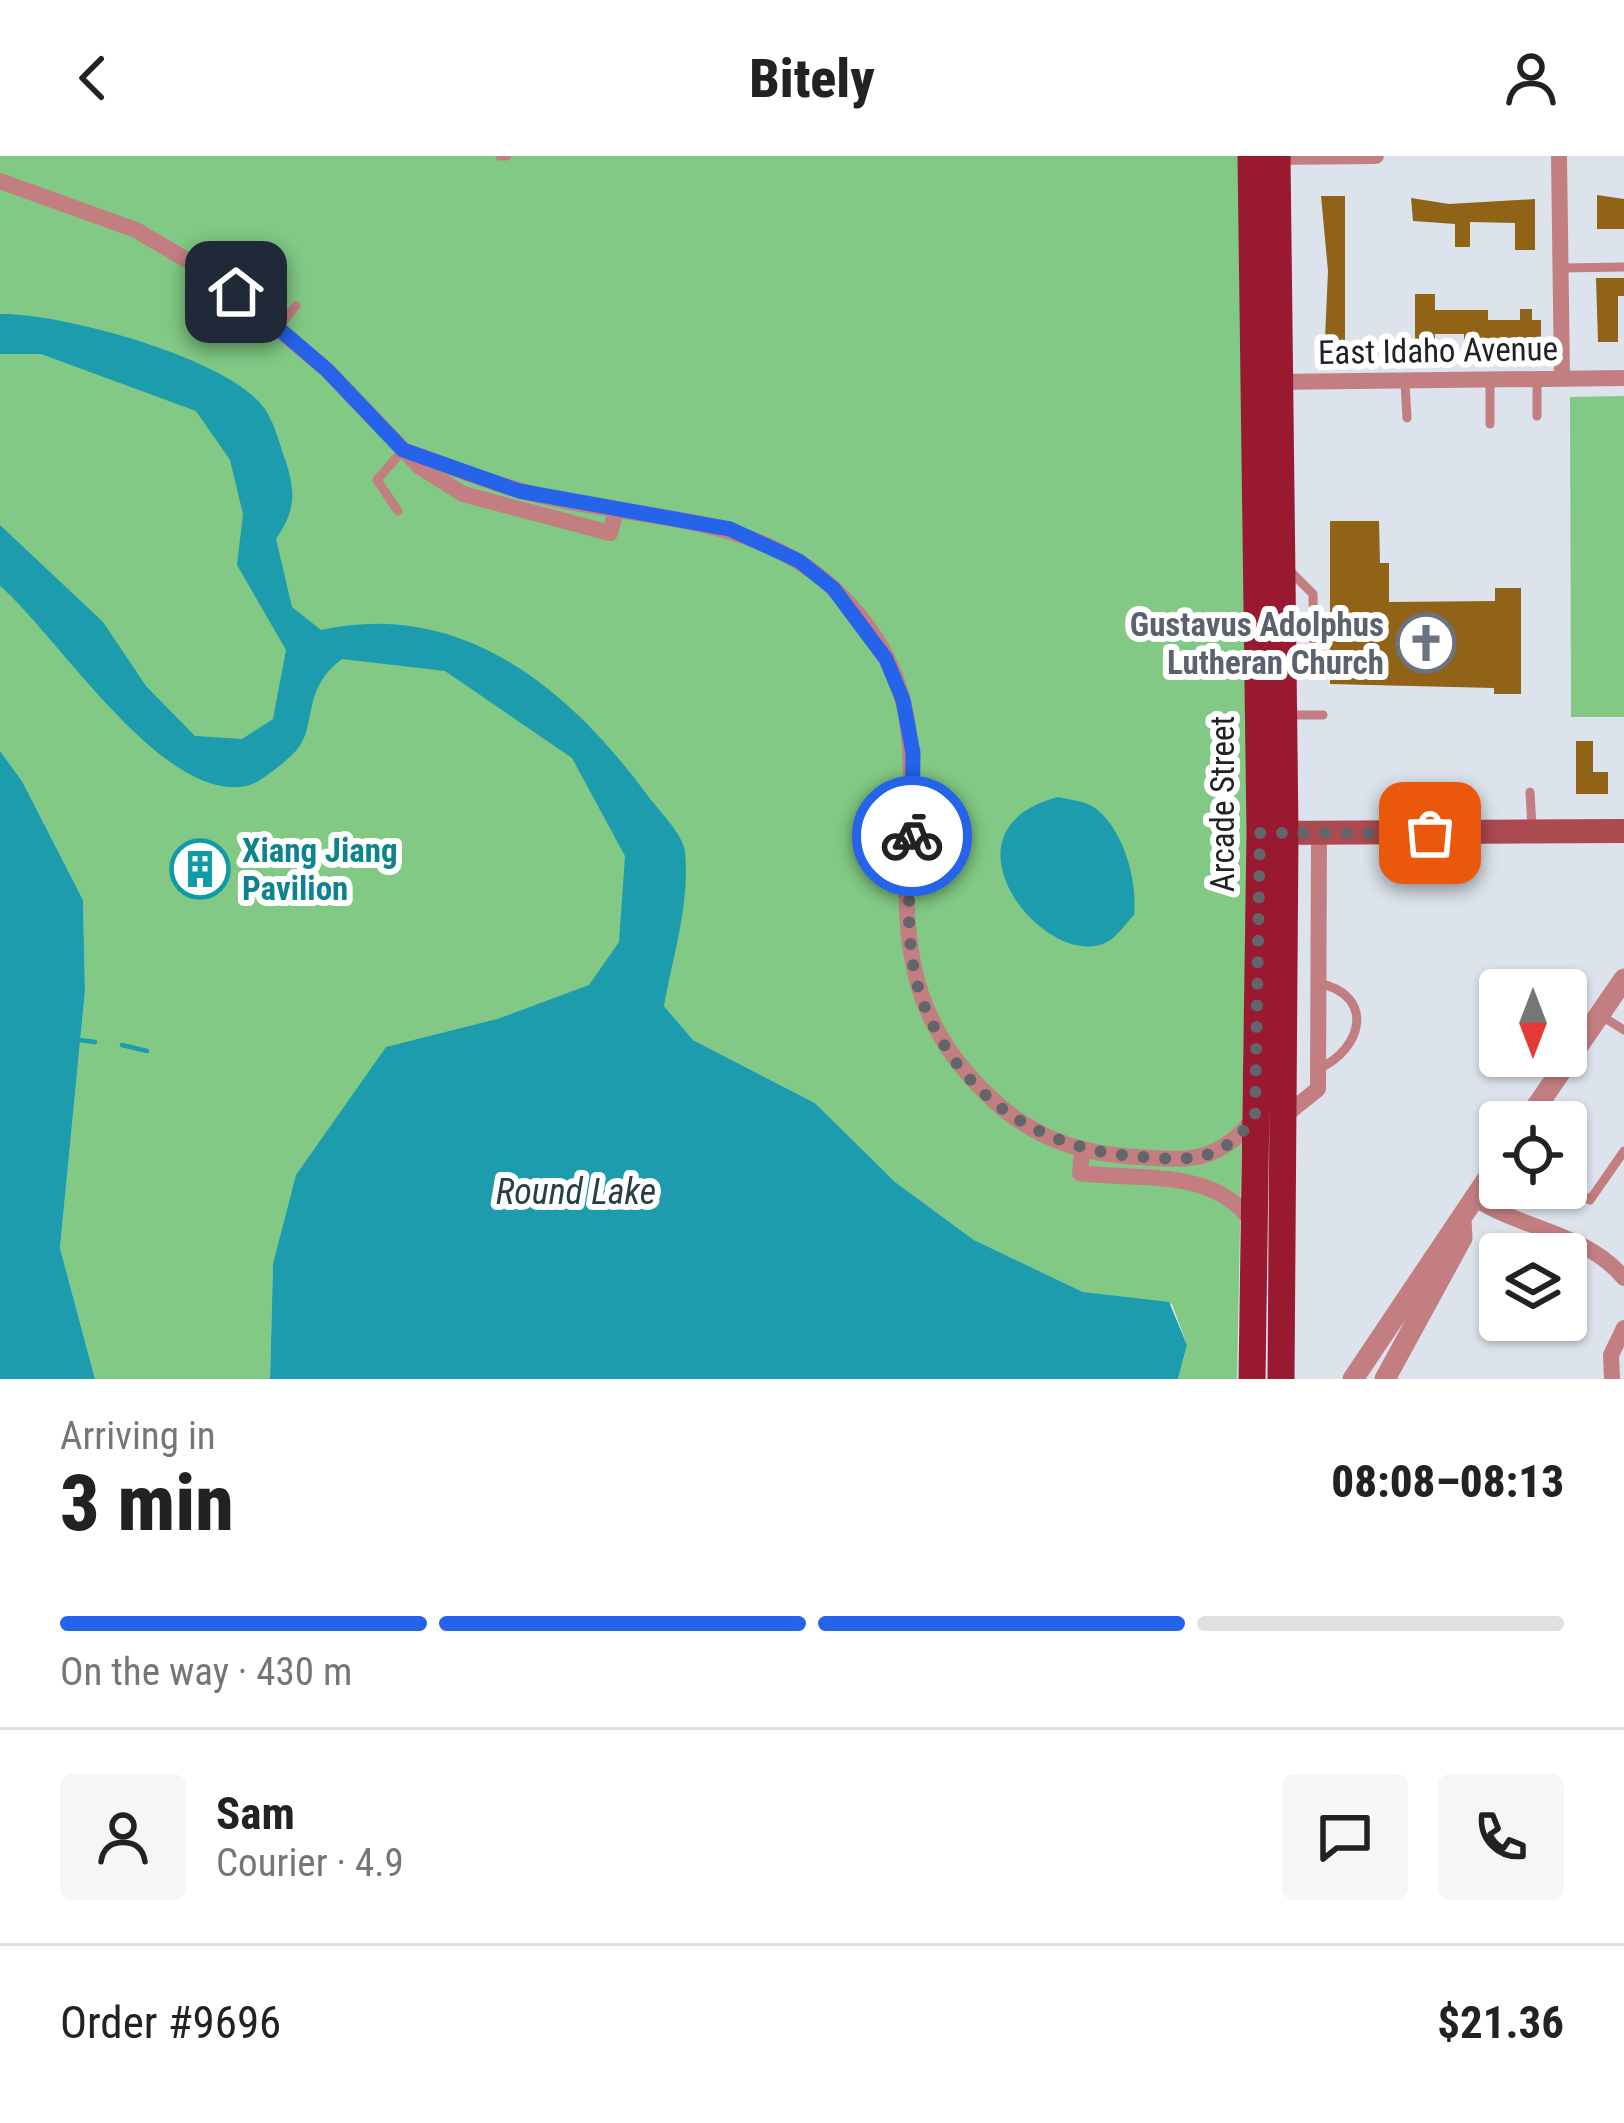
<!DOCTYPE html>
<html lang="en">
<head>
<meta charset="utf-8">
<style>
  body { margin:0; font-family:"Roboto Condensed",sans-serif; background:#f6f6f6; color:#222; height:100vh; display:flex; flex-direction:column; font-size:45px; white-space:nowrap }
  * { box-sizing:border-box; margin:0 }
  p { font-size:39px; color:#767676 }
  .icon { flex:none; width:66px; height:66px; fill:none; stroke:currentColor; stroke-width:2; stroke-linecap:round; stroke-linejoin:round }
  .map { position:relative; height:1223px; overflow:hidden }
  .panel { display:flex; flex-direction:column; background:#fff; flex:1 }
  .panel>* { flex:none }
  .needle { width:78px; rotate:180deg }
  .buttons { position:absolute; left:1479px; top:813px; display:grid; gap:24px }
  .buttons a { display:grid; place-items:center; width:108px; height:108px; border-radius:12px; background:#fff; box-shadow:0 3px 9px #0004; font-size:60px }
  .pin { position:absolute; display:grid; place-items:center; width:102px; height:102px; color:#fff; margin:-51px; border-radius:24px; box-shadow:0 6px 18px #0006 }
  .courier { position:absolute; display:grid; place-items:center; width:120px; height:120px; margin:-60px; border:9px solid #2563eb; border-radius:50%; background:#fff; color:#222; box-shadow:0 3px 15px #0007 }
  .headline em { font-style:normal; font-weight:800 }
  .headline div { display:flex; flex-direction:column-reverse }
  .headline { display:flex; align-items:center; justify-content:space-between; height:204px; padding:0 60px }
  h1 { font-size:78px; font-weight:800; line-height:90px }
  .bar { display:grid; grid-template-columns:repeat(4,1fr); gap:18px 12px; align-content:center; height:144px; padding:0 60px }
  .bar i { height:15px; border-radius:9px; background:#e0e0e0 }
  .bar .active { background:#2563eb }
  .bar p { grid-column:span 4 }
  .line { display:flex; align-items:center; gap:30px; padding:0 60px; border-top:3px solid #e0e0e0 }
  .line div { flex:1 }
  .round { display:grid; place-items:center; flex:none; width:126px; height:126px; border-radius:12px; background:#f6f6f6 }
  header { display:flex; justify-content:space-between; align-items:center; height:156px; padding:0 60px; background:#fff; font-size:54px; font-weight:800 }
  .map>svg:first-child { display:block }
  .green { fill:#81c984 }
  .water { fill:#1c9cac }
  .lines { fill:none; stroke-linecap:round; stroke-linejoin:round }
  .stream { stroke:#1c9cac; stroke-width:4.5 }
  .building { fill:#906317 }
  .service { stroke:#c37e81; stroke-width:9 }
  .minor { stroke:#c37e81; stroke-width:16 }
  .tertiary { stroke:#c37e81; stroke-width:21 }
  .secondary { stroke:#ac4a52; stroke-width:24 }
  .primary { stroke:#991931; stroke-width:27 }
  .done { stroke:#62666b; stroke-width:12; stroke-dasharray:0 21.6 }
  .route { stroke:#2563eb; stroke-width:15 }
  .labels { text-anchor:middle; stroke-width:12; stroke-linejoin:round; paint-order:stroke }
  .street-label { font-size:33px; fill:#202326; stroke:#fff }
  .worship-label { font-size:33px; font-weight:bold; fill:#5b616d; stroke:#fff; text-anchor:end }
  .culture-label { font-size:33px; font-weight:bold; fill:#0d838f; stroke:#fff; text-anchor:start }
  .water-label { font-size:36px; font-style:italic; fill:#264044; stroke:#fff }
</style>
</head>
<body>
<header><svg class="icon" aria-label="back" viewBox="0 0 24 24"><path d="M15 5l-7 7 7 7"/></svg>Bitely<svg class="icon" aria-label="person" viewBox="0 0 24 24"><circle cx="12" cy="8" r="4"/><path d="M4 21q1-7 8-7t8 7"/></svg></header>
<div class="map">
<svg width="1624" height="1223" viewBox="0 0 1624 1223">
  <rect width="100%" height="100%" fill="#dce3ec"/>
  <path class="green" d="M0 0H1241L1248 667 1237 1223H1178L1187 1189 1172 1148 1083 1136 974 1084 895 1026 815 947 693 884 664 850 589 830 497 863 273 1108 270 1223H95L60 1092 85 835 83 744 22 625 0 595Z
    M1624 240V561H1571L1570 241Z"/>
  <path class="water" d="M0 158C61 157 219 200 260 247 274 262 279 287 286 306 296 339 295 355 276 383L292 451 321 474C460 443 567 531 645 636 656 652 683 677 685 696 690 748 673 800 664 850L693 884 815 947 895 1026 974 1084 1083 1136 1169 1146 1187 1189 1178 1223H270L273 1108 296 1019 386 891 497 863 589 829 619 786 625 700 572 602 445 515 342 503C299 535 319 573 294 597 285 606 262 625 250 629 166 653 56 477 0 430V369L103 466 146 530 195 580 242 583 273 563 286 494 237 409 243 358 230 304 196 255 41 198H0Z
    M0 595 22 625 83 744 85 835 60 1092 95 1223H0Z
    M1058 641C1070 644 1086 645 1095 652 1124 673 1138 727 1134 759 1126 767 1117 781 1107 786 1047 818 930 674 1058 641Z"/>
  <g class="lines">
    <path class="stream" d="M80 884 95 886
      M122 889 147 895"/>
  </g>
  <path class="building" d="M1597 39 1624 43V73H1597Z
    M1321 40H1345V205H1324L1328 115Z
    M1411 42 1449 48 1535 43V94H1515V67L1470 66V91H1455V68L1413 65Z
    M1596 122H1624V140H1618V186H1598Z
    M1415 138H1435V154H1488V164H1520V153H1532V164H1541V187L1464 186V178H1435V187H1415Z
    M1330 365H1379L1380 407H1389V446L1495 445V432H1521V538H1494V532L1330 528Z
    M1576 585H1593V616H1608V638H1576Z"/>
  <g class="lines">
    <path class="service" d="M500 0H507
      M1560 112 1624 111
      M236 136 252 114
      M279 171 296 150
      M1537 224V260
      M1405 226 1407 262
      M1490 268V224
      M398 355 377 324 403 294
      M1290 415 1313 438 1314 494 1290 514
      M1287 559H1323
      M1530 636 1532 672
      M1430 637V674
      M1600 859 1624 874
      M1318 913C1363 893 1376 839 1318 827
      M1566 978V986
      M1566 1030 1590 1044 1624 995"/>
    <path class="minor" d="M1559 0 1562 223
      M1269 1 1376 0
      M0 25 136 74 219 123 327 214 420 311 463 338 610 377 616 355
      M1271 226 1624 222
      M403 294C453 311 498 331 550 342 646 363 754 360 831 430 961 548 886 668 913 807 923 860 950 903 988 939 1026 977 1072 996 1125 1000 1184 1004 1216 1011 1255 961
      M1283 961 1318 933 1319 677
      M1082 995 1080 1017C1139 1025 1214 1011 1252 1066
      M1474 1042C1523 1074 1585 1076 1624 1122
      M1612 1223 1611 1199 1624 1172"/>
    <path class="tertiary" d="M1526 966 1624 823
      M1353 1223 1500 1004
      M1385 1223 1462 1082 1461 1063"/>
    <path class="secondary" d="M1268 677 1624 675"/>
    <path class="primary" d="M1251 0 1260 677 1252 1223
      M1277 0 1285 677 1281 1223"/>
  </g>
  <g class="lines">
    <path class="done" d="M912 680C909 737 903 800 926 854 966 947 1044 994 1142 1001 1196 1005 1221 1005 1255 961L1260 677H1430"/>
    <path class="route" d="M236 136 327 214 403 294 519 335 730 373 799 405 833 432 886 503 903 544 913 597 912 680"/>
  </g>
  <defs>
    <symbol id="church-ring" viewBox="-11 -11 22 22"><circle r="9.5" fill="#fff" stroke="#6b7280" stroke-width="1.5"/><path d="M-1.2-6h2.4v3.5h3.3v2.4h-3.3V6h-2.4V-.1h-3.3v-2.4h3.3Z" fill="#6b7280"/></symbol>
    <symbol id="building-ring" viewBox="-11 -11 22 22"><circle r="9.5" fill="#fff" stroke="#0f9aa8" stroke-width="1.5"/><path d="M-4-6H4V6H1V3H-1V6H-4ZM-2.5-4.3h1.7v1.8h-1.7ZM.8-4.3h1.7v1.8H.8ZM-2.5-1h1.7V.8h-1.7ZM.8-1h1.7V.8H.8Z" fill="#0f9aa8"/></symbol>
  </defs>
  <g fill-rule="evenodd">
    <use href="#church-ring" x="1393" y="454" width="66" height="66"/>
    <use href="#building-ring" x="167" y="680" width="66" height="66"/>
  </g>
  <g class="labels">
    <g class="street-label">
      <text transform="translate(1438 194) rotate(-1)" y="12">East Idaho Avenue</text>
      <text transform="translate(1222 648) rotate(-90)" y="12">Arcade Street</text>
    </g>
    <g class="worship-label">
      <text x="1384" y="480">Gustavus Adolphus<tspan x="1384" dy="38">Lutheran Church</tspan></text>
    </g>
    <g class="culture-label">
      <text x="242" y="706">Xiang Jiang<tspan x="242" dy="38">Pavilion</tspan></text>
    </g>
    <g class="water-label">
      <text x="576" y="1048">Round Lake</text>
    </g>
  </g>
</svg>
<div class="buttons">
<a><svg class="needle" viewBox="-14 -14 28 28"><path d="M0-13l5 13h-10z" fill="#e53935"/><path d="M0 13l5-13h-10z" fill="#767676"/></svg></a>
<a><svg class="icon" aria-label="locate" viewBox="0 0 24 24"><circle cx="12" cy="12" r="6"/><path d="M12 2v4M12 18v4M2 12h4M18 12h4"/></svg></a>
<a><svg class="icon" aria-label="layers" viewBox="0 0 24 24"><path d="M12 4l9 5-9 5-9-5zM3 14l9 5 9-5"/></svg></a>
</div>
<div class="pin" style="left:1430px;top:677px;background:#ea580c"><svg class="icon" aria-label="bag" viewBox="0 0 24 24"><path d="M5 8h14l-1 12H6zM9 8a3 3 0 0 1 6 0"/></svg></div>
<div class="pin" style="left:236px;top:136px;background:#1f2937"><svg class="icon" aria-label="home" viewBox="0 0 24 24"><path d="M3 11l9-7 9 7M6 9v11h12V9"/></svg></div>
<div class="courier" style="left:912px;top:680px"><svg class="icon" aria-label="bike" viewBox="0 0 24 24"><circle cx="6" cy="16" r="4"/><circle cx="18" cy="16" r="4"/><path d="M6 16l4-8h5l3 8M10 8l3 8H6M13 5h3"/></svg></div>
</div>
<section class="panel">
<div class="headline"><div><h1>3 min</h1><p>Arriving in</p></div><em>08:08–08:13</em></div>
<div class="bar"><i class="active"></i><i class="active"></i><i class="active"></i><i></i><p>On the way · 430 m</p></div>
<div class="line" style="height:216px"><a class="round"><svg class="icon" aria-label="person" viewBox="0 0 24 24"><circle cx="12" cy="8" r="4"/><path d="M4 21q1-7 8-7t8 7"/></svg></a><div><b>Sam</b><p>Courier · 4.9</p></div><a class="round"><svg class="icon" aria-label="chat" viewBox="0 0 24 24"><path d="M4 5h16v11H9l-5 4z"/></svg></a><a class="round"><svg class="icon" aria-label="phone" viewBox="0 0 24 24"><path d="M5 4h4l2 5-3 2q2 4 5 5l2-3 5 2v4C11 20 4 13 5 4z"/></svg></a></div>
<div class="line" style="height:156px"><div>Order #9696</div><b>$21.36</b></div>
</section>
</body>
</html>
